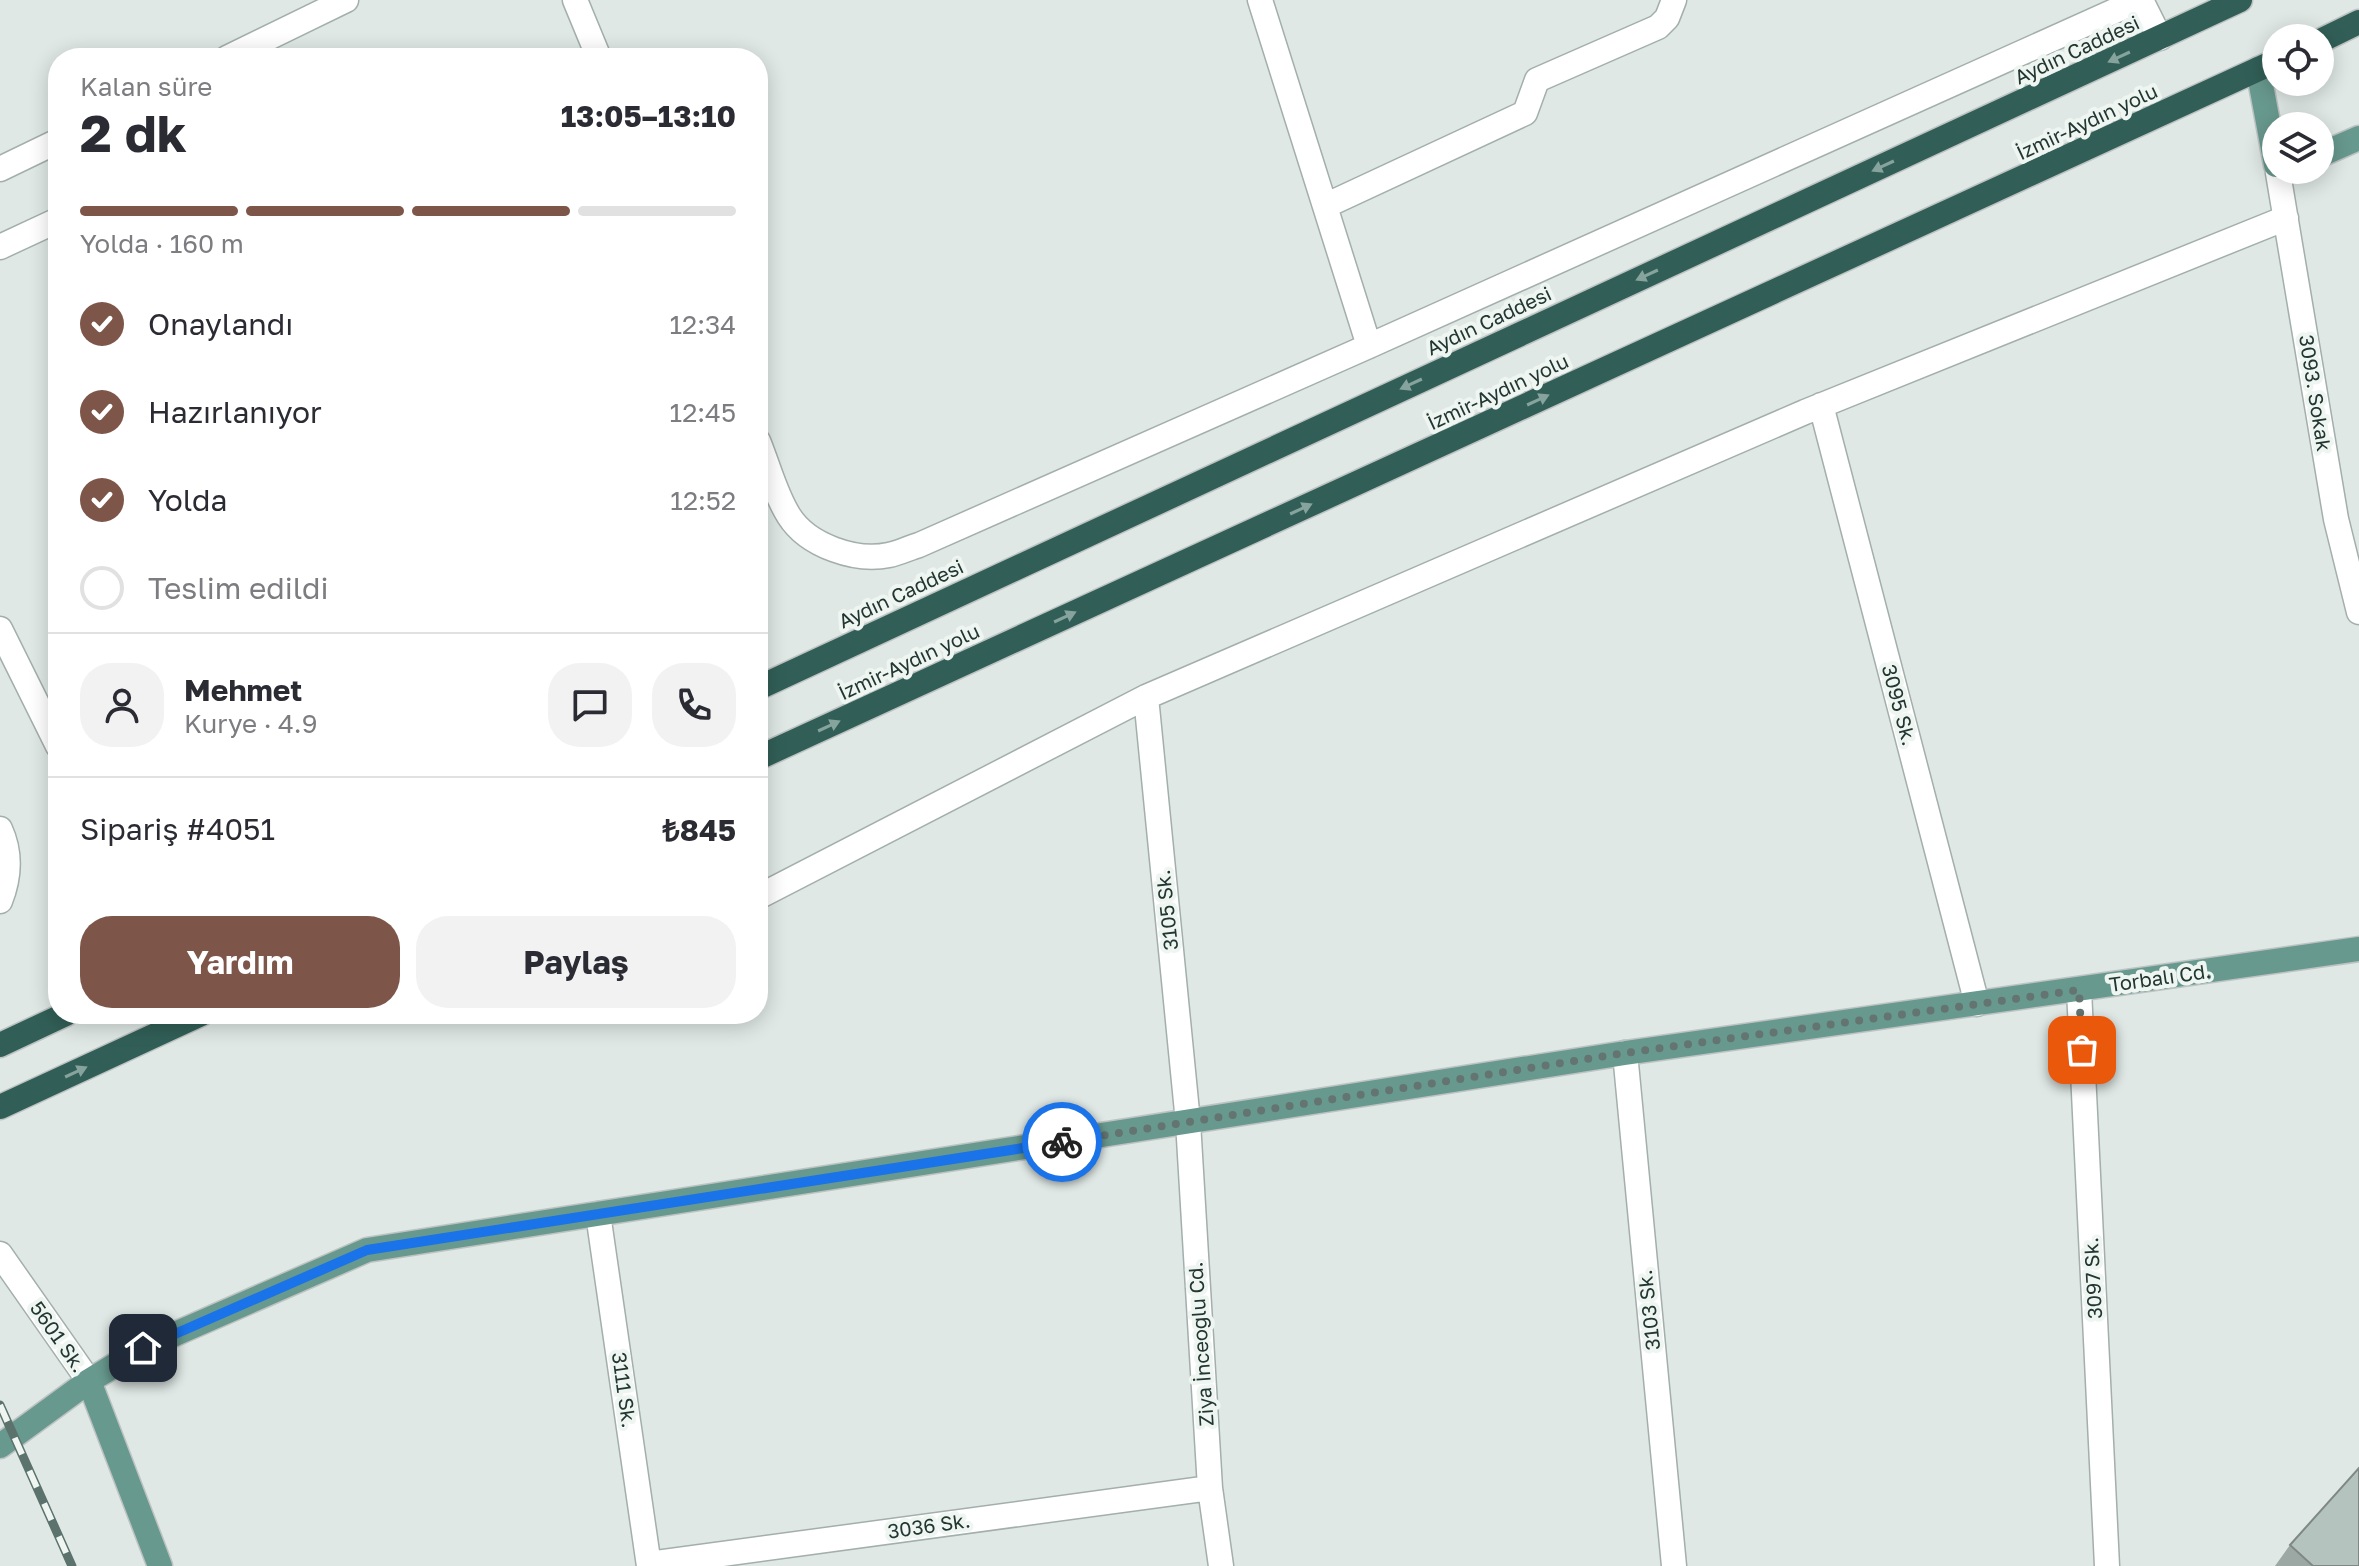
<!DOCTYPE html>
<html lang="tr">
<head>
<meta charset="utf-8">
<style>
  body { margin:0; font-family:"Golos Text",sans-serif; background:#f2f2f3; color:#2b2b33; height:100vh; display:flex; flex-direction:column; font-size:30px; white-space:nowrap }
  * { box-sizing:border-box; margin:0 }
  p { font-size:26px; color:#7c7c81 }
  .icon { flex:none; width:44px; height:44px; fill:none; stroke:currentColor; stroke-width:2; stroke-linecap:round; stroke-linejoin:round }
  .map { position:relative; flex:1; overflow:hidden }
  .sheet { position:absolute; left:48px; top:48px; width:720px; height:976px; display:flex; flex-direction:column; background:#fff; border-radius:32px; box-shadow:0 4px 20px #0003 }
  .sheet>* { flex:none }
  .buttons { position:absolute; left:2262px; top:24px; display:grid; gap:16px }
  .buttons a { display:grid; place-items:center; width:72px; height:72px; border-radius:50%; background:#fff; box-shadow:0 4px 20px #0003; font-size:40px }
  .pin { position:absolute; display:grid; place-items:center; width:68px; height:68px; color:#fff; margin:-34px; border-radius:16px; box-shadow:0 4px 12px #0006 }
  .courier { position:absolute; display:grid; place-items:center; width:80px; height:80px; margin:-40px; border:6px solid #1a73e8; border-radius:50%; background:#fff; color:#222; box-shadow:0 2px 10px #0007 }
  .headline em { font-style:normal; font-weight:700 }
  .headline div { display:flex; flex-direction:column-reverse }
  .headline { display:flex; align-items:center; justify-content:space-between; height:136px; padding:0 32px }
  h1 { font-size:52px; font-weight:700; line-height:60px }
  .bar { display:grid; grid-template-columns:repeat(4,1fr); gap:12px 8px; align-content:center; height:96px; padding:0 32px }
  .bar i { height:10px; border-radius:6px; background:#e1e1e2 }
  .bar .selected { background:#7d5549 }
  .bar p { grid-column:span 4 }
  .line { display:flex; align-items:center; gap:20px; padding:0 32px; border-top:2px solid #e1e1e2 }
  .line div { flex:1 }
  .round { display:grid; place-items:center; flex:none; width:84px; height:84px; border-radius:32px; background:#f2f2f3 }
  ol { padding:0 32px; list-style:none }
  li { display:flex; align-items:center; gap:24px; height:88px }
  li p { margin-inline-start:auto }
  li .icon { padding:8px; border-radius:50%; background:#7d5549; color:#fff; stroke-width:4 }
  li:last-child { color:#7c7c81 }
  li i { width:44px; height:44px; border:4px solid #e1e1e2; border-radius:50% }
  .primary-button { display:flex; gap:16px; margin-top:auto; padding:16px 32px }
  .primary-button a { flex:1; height:92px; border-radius:32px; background:#7d5549; color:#fff; font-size:32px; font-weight:700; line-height:92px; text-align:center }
  .primary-button a+a { background:#f2f2f3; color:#2b2b33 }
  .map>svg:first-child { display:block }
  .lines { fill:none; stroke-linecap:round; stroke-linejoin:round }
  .minor-casing { stroke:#a3afac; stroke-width:27 }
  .major-casing { stroke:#bdc3c2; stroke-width:27 }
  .highway-casing { stroke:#bdc3c2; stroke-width:27 }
  .minor { stroke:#fff; stroke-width:24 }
  .major { stroke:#68998e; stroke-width:24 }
  .highway { stroke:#315f57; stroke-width:24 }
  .rail-casing { stroke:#5c726d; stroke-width:9 }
  .rail { stroke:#eff6f2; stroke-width:6; stroke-dasharray:18; stroke-linecap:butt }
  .wall { fill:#9ca8a3 }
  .building { fill:#b5c3be; stroke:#7f8885; stroke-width:2 }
  .oneway { fill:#86a39d }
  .done { stroke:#647471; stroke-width:8; stroke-dasharray:0 14.4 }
  .route { stroke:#1a73e8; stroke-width:10 }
  .labels { text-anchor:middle; stroke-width:8; stroke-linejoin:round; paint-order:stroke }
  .street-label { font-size:20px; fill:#223632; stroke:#eff6f2 }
</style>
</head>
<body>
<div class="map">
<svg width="2359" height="1566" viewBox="0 0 2359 1566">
  <rect width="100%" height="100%" fill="#dfe8e5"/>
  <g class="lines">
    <defs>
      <path id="minor" d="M575 0 599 58
        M1260 0 1369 346
        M2141 0 2160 38
        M227 58 346 0
        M0 169 58 141
        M2278 173 2336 519 2359 612
        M1325 206 1525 113 1537 80 1658 27 1667 18 1674 0
        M0 247 58 220
        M1821 405 1977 1004
        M758 441C768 465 775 494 789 516 808 546 856 562 889 555 899 553 909 548 919 545L1369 346 2139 0
        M0 629 58 746
        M1146 697 1188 1122 1210 1488 1221 1566
        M0 829C11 853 10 876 0 901
        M758 897 1146 697 1805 412 2286 218
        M2079 990 2107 1566
        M1625 1053 1674 1566
        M598 1214 649 1566
        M0 1254 89 1381
        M649 1564 1210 1488"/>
      <path id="major" d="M2258 69 2276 165
        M2320 155 2359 138
        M89 1381 160 1566
        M0 1446 89 1381 143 1348 367 1250 1625 1053 2359 949"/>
      <path id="highway" d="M2320 41 2359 22
        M758 688 2240 0
        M758 758 2276 61
        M0 1045 66 1014
        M0 1107 201 1014"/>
    </defs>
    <use href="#minor" class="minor-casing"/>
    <use href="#major" class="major-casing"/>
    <use href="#highway" class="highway-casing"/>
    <use href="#minor" class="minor"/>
    <use href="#major" class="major"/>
    <use href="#highway" class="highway"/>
    <defs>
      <path id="rail" d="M0 1405 72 1566"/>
    </defs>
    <use href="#rail" class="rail-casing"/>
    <use href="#rail" class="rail"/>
  </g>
  <path class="wall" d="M2290 1545 2359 1566H2275Z"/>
  <path class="building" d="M2359 1468V1566H2313L2290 1545Z"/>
  <defs><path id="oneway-solid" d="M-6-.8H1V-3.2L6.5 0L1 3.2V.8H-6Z" transform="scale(2)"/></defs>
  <g class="oneway">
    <use href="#oneway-solid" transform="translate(2119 57) rotate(155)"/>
    <use href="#oneway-solid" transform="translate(1883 166) rotate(155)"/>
    <use href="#oneway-solid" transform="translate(1647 275) rotate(155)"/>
    <use href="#oneway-solid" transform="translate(1411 384) rotate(155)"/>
    <use href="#oneway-solid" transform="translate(1538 400) rotate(-25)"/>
    <use href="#oneway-solid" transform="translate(1301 509) rotate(-25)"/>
    <use href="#oneway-solid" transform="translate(1065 617) rotate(-25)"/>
    <use href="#oneway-solid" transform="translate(829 726) rotate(-25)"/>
    <use href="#oneway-solid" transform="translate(76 1072) rotate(-25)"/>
  </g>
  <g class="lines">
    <path class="done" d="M1062 1142 1625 1053 2079 990 2082 1050"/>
    <path class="route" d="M143 1348 367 1250 1062 1142"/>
  </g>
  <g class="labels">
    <g class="street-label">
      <text transform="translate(2077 50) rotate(-25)" y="7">Aydın Caddesi</text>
      <text transform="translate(2087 122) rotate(-25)" y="7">İzmir-Aydın yolu</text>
      <text transform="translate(1489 321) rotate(-25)" y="7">Aydın Caddesi</text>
      <text transform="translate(1498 392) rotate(-25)" y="7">İzmir-Aydın yolu</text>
      <text transform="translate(2315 393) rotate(81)" y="7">3093. Sokak</text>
      <text transform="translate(901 594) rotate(-25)" y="7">Aydın Caddesi</text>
      <text transform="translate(909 662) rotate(-25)" y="7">İzmir-Aydın yolu</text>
      <text transform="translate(1899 705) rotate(75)" y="7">3095 Sk.</text>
      <text transform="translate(1167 910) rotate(-96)" y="7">3105 Sk.</text>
      <text transform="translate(2160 978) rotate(-8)" y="7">Torbalı Cd.</text>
      <text transform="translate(2093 1278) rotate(-93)" y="7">3097 Sk.</text>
      <text transform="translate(1649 1310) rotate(-96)" y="7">3103 Sk.</text>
      <text transform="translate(58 1337) rotate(55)" y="7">5601 Sk.</text>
      <text transform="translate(1201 1344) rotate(-94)" y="7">Ziya İnceoglu Cd.</text>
      <text transform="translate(624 1390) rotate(82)" y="7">3111 Sk.</text>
      <text transform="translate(929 1526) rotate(-8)" y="7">3036 Sk.</text>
    </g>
  </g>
</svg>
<div class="buttons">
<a><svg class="icon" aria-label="locate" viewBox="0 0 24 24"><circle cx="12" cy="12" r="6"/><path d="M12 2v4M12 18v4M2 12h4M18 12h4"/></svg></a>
<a><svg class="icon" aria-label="layers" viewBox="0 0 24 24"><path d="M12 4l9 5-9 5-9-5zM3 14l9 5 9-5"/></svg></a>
</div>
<div class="pin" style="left:2082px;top:1050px;background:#ea580c"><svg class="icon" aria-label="bag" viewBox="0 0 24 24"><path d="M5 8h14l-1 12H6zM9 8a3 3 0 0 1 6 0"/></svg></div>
<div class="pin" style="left:143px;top:1348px;background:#1f2937"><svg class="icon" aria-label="home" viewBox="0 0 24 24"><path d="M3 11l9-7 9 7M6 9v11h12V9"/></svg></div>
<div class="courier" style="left:1062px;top:1142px"><svg class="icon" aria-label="bike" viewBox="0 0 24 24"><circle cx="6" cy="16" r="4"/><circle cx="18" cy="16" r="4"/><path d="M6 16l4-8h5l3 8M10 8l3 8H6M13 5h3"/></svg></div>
<section class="sheet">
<div class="headline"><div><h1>2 dk</h1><p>Kalan süre</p></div><em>13:05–13:10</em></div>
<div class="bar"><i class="selected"></i><i class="selected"></i><i class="selected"></i><i></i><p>Yolda · 160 m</p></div>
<ol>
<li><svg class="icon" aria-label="check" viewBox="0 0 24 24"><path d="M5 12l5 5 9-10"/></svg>Onaylandı<p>12:34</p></li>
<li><svg class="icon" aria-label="check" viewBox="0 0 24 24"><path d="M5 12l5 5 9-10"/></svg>Hazırlanıyor<p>12:45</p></li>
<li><svg class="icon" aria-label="check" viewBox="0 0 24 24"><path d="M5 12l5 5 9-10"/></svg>Yolda<p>12:52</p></li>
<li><i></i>Teslim edildi</li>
</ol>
<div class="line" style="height:144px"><a class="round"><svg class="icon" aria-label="person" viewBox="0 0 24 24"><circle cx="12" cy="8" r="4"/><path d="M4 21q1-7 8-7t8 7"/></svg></a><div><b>Mehmet</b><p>Kurye · 4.9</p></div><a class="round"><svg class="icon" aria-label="chat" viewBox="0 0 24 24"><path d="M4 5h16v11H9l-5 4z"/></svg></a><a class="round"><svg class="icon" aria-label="phone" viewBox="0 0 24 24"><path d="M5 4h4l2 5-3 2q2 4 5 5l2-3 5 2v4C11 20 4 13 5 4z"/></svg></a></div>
<div class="line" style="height:104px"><div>Sipariş #4051</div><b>₺845</b></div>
<div class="primary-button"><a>Yardım</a><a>Paylaş</a></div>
</section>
</div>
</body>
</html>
